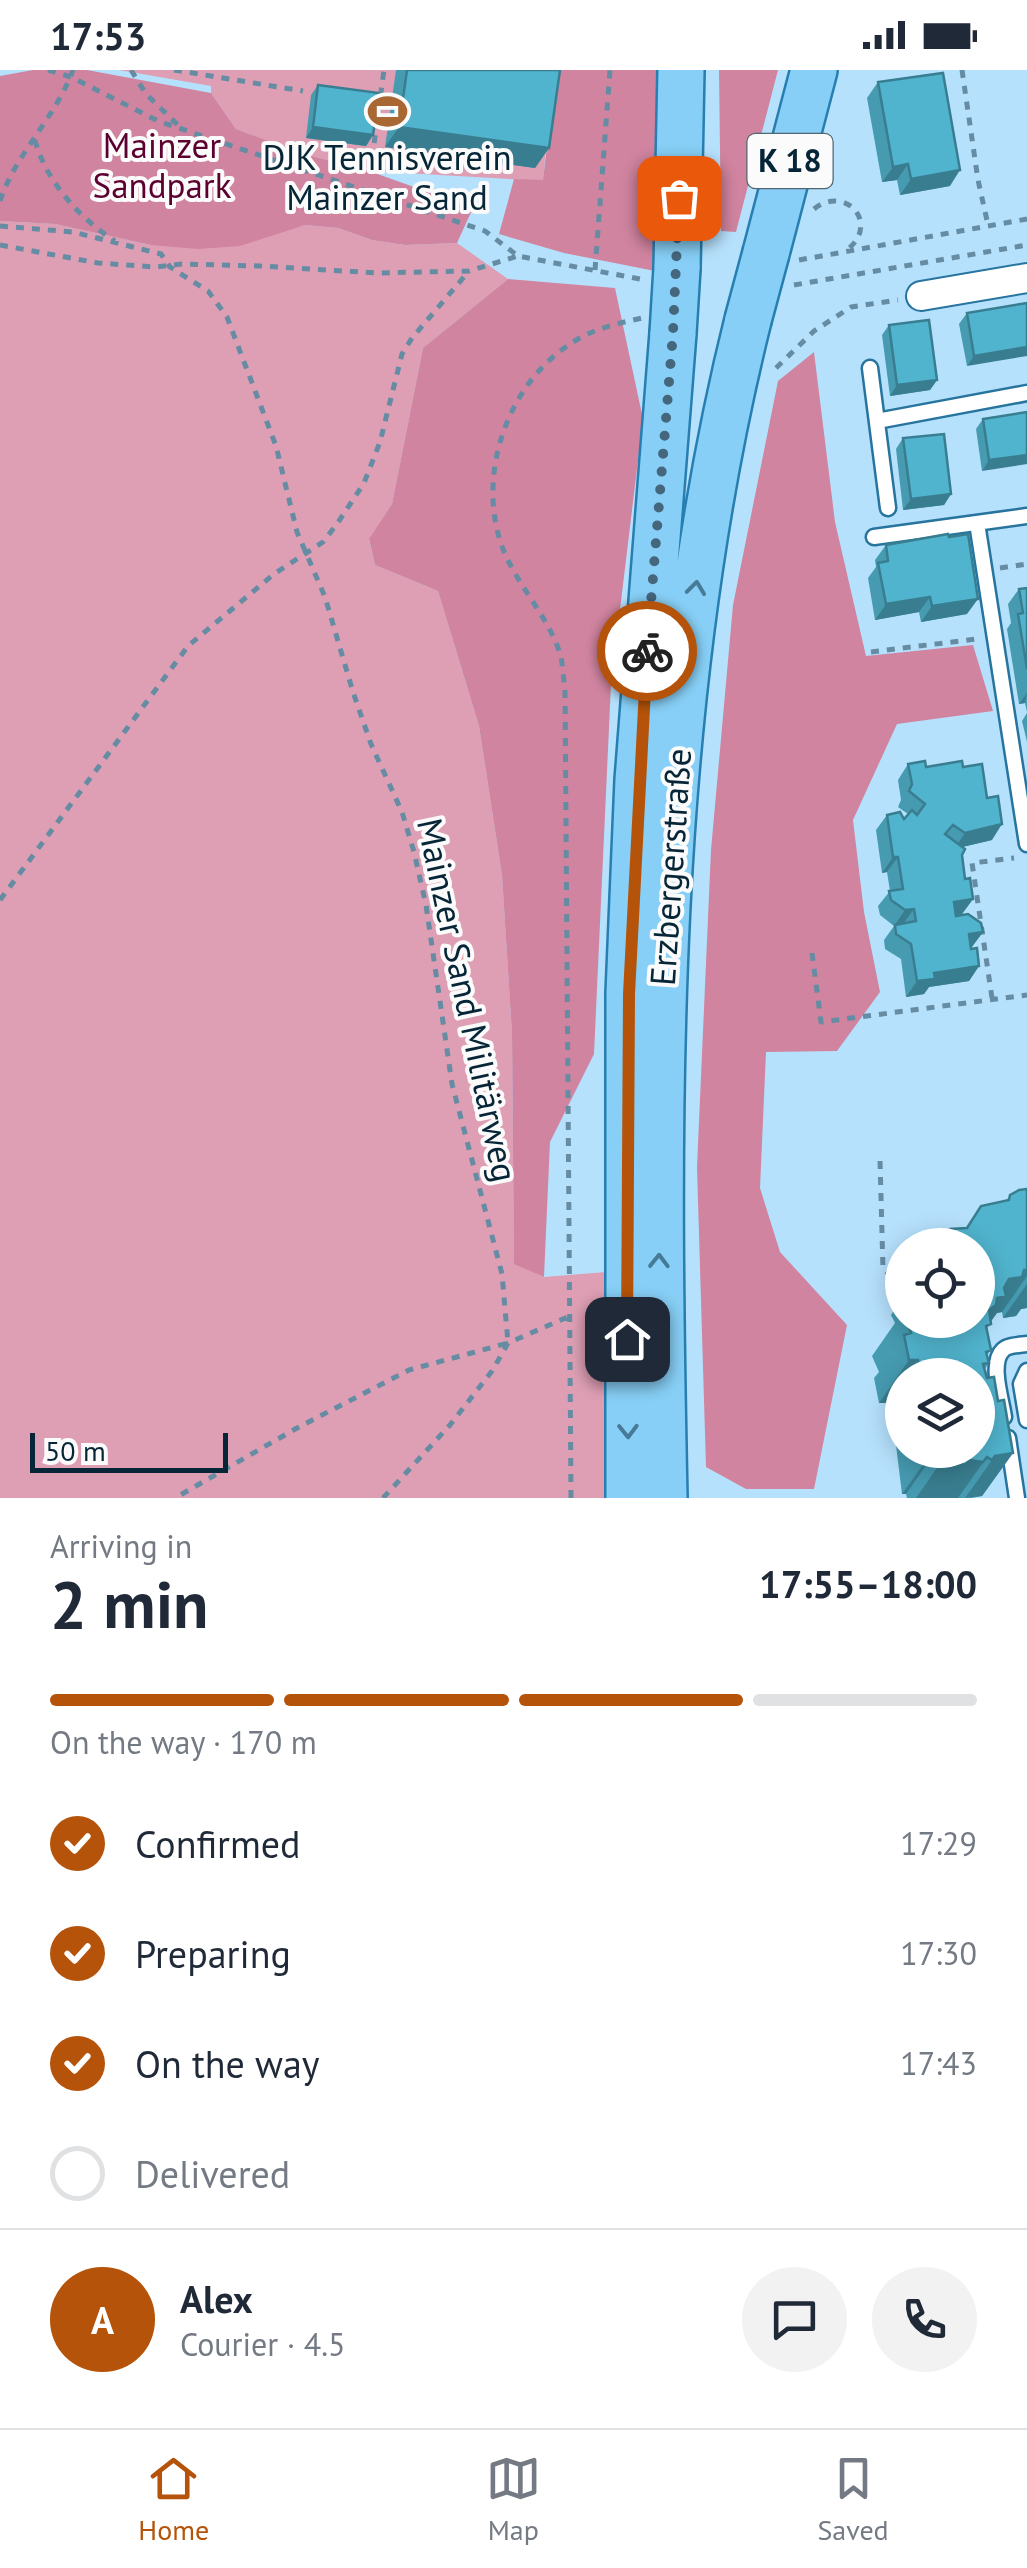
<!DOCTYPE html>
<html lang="en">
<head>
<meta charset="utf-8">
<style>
  body { margin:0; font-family:"PT Sans",sans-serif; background:#f2f2f3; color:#1f2937; height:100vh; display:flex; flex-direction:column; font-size:38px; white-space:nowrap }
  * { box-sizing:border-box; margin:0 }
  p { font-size:32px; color:#747a83 }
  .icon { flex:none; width:55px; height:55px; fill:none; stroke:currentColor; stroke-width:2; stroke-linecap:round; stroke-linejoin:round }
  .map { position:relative; height:1428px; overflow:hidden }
  .details { display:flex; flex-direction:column; background:#fff; flex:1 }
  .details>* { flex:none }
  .controls { position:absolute; left:885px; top:1158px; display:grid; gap:20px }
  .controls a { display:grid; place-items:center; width:110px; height:110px; border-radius:50%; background:#fff; box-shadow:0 5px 25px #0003; font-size:50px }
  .scale { position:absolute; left:30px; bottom:25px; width:198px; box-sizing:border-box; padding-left:10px; border:5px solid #062638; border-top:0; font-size:28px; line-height:35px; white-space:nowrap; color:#062638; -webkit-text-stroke:8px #fbfbfb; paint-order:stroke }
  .pin { position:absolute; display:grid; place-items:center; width:85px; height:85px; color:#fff; margin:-42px; border-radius:20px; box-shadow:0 5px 15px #0006 }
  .courier { position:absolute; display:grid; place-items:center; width:100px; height:100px; margin:-50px; border:8px solid #b45309; border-radius:50%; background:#fff; color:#222; box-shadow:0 2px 12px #0007 }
  .summary em { font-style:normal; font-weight:700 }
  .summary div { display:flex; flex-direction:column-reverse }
  .summary { display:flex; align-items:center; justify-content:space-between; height:170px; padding:0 50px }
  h1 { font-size:65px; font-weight:700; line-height:75px }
  .bar { display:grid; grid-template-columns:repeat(4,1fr); gap:15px 10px; align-content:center; height:120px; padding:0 50px }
  .bar i { height:12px; border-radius:8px; background:#e0e1e3 }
  .bar .current { background:#b45309 }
  .bar p { grid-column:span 4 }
  .line { display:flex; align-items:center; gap:25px; padding:0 50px; border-top:2px solid #e0e1e3 }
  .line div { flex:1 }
  .round { display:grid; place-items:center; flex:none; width:105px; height:105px; border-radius:52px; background:#f2f2f3 }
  ol { padding:0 50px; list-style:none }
  li { display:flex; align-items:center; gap:30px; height:110px }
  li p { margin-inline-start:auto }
  li .icon { padding:10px; border-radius:50%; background:#b45309; color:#fff; stroke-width:4 }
  li:last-child { color:#747a83 }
  li i { width:55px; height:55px; border:5px solid #e0e1e3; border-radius:50% }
  .status { display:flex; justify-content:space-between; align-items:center; height:70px; padding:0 50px; background:#fff; direction:ltr }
  .status svg { height:28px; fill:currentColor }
  .tab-bar { display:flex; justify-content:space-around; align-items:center; height:140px; border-top:2px solid #e0e1e3; background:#fff; font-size:28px; color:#747a83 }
  .tab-bar a { display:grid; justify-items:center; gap:5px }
  .tab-bar .current { color:#b45309 }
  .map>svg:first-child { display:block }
  .green { fill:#de9fb4 }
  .forest { fill:#d0849f }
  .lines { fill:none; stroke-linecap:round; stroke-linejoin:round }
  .lane-casing { stroke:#27749e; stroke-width:19 }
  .street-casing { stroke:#27749e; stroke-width:32 }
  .primary-casing { stroke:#267fb0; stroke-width:50 }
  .path { stroke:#668ca3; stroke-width:5; stroke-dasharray:8 8; stroke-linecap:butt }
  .lane { stroke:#fff; stroke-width:14 }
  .street { stroke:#fff; stroke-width:28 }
  .primary { stroke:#87cff6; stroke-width:45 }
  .primary-bridge-casing { stroke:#267fb0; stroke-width:50; stroke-linecap:butt }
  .primary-bridge { stroke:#87cff6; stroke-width:45 }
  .wall { fill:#469bb1; fill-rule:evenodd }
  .shaded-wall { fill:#397e90 }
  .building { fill:#51b4ce; stroke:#397e90; stroke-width:2.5 }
  .oneway { stroke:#467a97 }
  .done { stroke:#44677d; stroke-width:10; stroke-dasharray:0 18 }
  .route { stroke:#b45309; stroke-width:12 }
  .labels { text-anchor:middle; stroke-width:8; stroke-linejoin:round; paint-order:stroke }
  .shield { fill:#fbfbfb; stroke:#506672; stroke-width:2.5 }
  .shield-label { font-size:32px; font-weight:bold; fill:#062638 }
  .park-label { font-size:35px; fill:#5d0030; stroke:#fbfbfb }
  .poi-label { font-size:35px; fill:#062638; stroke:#fbfbfb }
  .street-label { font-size:35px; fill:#062638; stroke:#fbfbfb }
</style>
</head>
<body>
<div class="status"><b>17:53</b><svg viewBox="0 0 49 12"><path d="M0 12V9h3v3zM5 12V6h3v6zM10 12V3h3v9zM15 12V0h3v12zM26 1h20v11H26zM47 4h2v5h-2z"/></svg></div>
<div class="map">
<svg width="1027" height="1428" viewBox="0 0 1027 1428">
  <rect width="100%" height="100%" fill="#b6e1fd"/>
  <path class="green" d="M119 0H553L543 111 369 101 303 85 236 59 211 23V16Z
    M0 151 55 154 151 175 279 162 305 155 338 158 372 170 405 175 457 173 508 209 423 278 392 434 369 470 375 495 438 521 479 656 502 805 512 964 514 1193 544 1207 606 1202 609 1428H0Z"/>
  <path class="forest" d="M33 0H87L211 23 236 59 303 84 369 101 473 138 457 173 405 175 372 170 338 158 305 155 240 176 198 179 151 175 55 154 0 151V6Z
    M556 0H667L655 201 564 183 499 164 514 109 543 110Z
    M719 0H778L736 162 721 161Z
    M508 209 615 218 643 349 611 614 594 984 550 1072 544 1207 514 1194 512 964 502 805 479 656 438 521 375 495 369 469 392 434 423 278Z
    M814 282 835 452 866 586 973 575 993 641 897 654 853 750 864 842 880 922 837 981 766 982 760 1118 780 1182 847 1255 814 1419H746L706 1397 697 1097 711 780 733 535 778 311Z"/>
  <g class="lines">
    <defs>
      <path id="lane" d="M870 298 888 438
        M877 351 1027 323
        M977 453 1027 774
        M874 467 1027 446
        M1027 1301 1021 1314 1027 1350
        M1004 1347C1002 1331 989 1293 1003 1280 1008 1275 1020 1275 1027 1274
        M1008 1368 1017 1428"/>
      <path id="street" d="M921 226 1027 208"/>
      <path id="primary" d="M766 183 814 0
        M677 198 681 0
        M629 1428V923L638 710 673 263
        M664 1428C656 1035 652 634 748 250"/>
    </defs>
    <use href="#lane" class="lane-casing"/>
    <use href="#street" class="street-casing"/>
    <use href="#primary" class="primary-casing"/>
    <path class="path" d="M48 0 71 7 158 51 485 161 518 186 645 210
      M131 0 146 24 179 56
      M174 0 303 21
      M962 0 978 110 988 155
      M35 70C45 110 81 150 115 171
      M372 89 384 0
      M0 131C16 83 56 47 73 0
      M814 139C845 114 881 153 847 180
      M0 156 73 162 161 184 170 197 208 221 227 247 276 376 297 462 325 527 353 622 371 674 402 742 414 782 426 835 452 1014 502 1204 508 1273 409 1300 297 1358 175 1428
      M0 175 98 193 155 197 182 194 260 196 377 203 469 201 518 186
      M799 190 1027 149
      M595 200 610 0
      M794 215 1027 175
      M776 298 814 261 851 237 898 230
      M1000 498 1027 494
      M871 582 976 569
      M0 830 188 576 274 504 323 472 337 454 364 413 380 372 402 284 412 268 469 201
      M812 883 821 952 1027 925
      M992 928 972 793 1014 788
      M880 1091 883 1199 902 1214
      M383 1428 450 1355 492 1301 508 1273 570 1246
      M571 1428 565 617C563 608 563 597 561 587 550 548 518 517 503 479 473 401 512 298 590 263 606 256 624 252 642 248"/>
    <use href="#lane" class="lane"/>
    <use href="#street" class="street"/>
    <use href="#primary" class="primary"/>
    <defs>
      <path id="primary-bridge" d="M748 250 766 183
        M673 263 677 198"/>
    </defs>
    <use href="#primary-bridge" class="primary-bridge-casing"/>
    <use href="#primary-bridge" class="primary-bridge"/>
  </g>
  <path class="wall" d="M396 0H560L549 78 535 98 385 77Z
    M878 12 950 116 900 125 897 110 882 112 867 28Z
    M318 15 373 65 366 76 306 68 311 25Z
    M1027 233 967 296 959 254 967 243Z
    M889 255 937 310 930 320 890 326 882 265Z
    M1027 342 982 401 976 359 983 349Z
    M903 368 951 424 944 435 903 440 896 379Z
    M886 475 967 544 921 552 919 542 875 550 868 508 876 497 875 490Z
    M1027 518V642L1025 633 1019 634 1007 559 1011 553 1008 534 1019 519Z
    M1027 643V672L1022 651Z
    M908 694 926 697H963L992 770 962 777 965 809 973 829 962 844 983 862 971 877 979 896 969 911 929 917 924 924 906 927 901 889 885 879 884 870 894 856 880 845 878 836 890 821 887 802 882 803 876 760 887 745 904 749 908 744 898 737 901 730 898 710Z
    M1027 1119V1238L1021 1239 1016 1246 1003 1248 1002 1242 997 1243 990 1251 987 1259 991 1280 987 1285 989 1293 984 1300 998 1331 1013 1383 982 1426 972 1428H907L906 1424H902L894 1359 897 1354H896L894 1344H889L888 1333H879L874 1308 879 1302 872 1286 895 1253 891 1245 902 1229V1250H978V1175H940L951 1159 966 1158 981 1136 1006 1131 1010 1125ZM902 1305H978V1380H902Z"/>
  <path class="shaded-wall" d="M313 57 373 65 366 76 306 68Z
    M399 57 549 78 535 98 385 77Z
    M908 94 897 110 882 112 893 97Z
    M960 100 950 116 900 125 911 109Z
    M1027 277V286L967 296 974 286Z
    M937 310 930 320 890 326 897 315Z
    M1027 385V394L982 401 989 390Z
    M951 424 944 435 903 440 911 429Z
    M930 527 919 542 875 550 886 534Z
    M978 529 967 544 921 552 932 536Z
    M1027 623 1025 633 1019 634Z
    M1002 754 992 770 954 779 965 763Z
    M893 787H898L887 802 882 803Z
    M973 829 962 844 943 847 954 832Z
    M914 839 903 854 894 856 905 840Z
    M983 862 972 877 958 879 969 864Z
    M979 896 969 911 929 917 924 924 906 927 917 911 934 903Z
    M1024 1200H1027V1206L1002 1242 997 1243 992 1250 988 1251 958 1283 1009 1209Z
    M1027 1214V1238L1021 1239 1016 1246 1003 1248Z
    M909 1290H918L907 1305H902V1312L888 1333H879Z
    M902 1324V1332L894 1344H889Z
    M937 1380 906 1424H902L933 1381Z
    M1013 1383 982 1426 965 1428 995 1386Z
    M987 1387 958 1428H916L939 1395Z"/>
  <path class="building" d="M407 0H560L549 78 399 57Z
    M943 3 960 100 911 109 908 94 893 97 878 12Z
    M318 15 379 23 373 65 313 57Z
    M1027 233V277L974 286 967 243Z
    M929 250 937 310 897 315 889 255Z
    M1027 342V385L989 390 983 349Z
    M944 364 951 424 911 429 903 368Z
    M948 464 949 467 968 464 978 529 932 536 930 527 886 534 878 493 888 491 886 475Z
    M1027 518V599L1018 544 1023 543 1019 519Z
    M925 691 926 697 962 691 963 697 982 694 987 728 998 726 1002 754 965 763 953 755 945 764 965 779 962 785 965 809 970 808 973 829 954 832 956 846 968 844 981 853 983 862 969 864 971 879 977 878 979 896 934 903 935 909 917 911 911 874 896 864 895 855 916 851 914 839 905 840 891 830 889 821 903 819 898 787H893L887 745 900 742 904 749 912 740 917 745 925 734 909 721 912 714 908 694Z
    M1027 1119V1200H1024L1022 1207 1009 1209 1004 1218 1006 1226 997 1228 996 1235 989 1240 991 1254 986 1256 991 1280 986 1282 989 1293 983 1294 987 1308 994 1307 998 1331 1004 1330 1013 1383 995 1386 992 1390 987 1387 983 1392 970 1390 965 1395 955 1392 949 1397 939 1395 937 1380H932H978V1305H925V1300L919 1301 918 1290H909L904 1265 911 1263 906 1250H978V1175H955L957 1172 951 1159 967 1158 981 1136 1009 1130 1010 1125 1019 1120Z"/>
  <defs><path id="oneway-chevron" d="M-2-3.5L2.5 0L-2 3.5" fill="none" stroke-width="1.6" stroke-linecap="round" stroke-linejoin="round" transform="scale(2.5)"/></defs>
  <g class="oneway">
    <use href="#oneway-chevron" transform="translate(696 518) rotate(-83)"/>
    <use href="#oneway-chevron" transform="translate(659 1191) rotate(-89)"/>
    <use href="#oneway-chevron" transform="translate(628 1361) rotate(89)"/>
  </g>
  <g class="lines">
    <path class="done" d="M647 581 673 263 679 128"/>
    <path class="route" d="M627 1269 629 924 647 581"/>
  </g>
  <defs>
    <symbol id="stadium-bare" viewBox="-9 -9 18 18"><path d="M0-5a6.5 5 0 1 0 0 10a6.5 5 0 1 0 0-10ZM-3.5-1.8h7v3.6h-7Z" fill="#a96833" stroke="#fbfbfb" stroke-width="2.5" paint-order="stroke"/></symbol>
  </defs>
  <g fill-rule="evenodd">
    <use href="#stadium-bare" x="360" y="14" width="55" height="55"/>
  </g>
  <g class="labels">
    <rect class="shield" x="747.5" y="64" width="85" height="54" rx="8"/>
    <g class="shield-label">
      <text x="790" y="102">K 18</text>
    </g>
    <g class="park-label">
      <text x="162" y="88">Mainzer<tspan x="162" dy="40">Sandpark</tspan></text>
    </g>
    <g class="poi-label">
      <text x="387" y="100">DJK Tennisverein<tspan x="387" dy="40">Mainzer Sand</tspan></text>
    </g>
    <g class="street-label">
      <text transform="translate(671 797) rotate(-86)" y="12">Erzbergerstraße</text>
      <text transform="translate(467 930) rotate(78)" y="12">Mainzer Sand Militärweg</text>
    </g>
  </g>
</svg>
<div class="controls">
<a><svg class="icon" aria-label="locate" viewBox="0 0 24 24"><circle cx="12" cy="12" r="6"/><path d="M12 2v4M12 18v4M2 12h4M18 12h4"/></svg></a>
<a><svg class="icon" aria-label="layers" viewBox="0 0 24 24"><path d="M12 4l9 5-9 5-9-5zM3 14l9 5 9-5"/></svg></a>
</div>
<div class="scale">50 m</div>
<div class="pin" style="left:679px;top:128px;background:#ea580c"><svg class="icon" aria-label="bag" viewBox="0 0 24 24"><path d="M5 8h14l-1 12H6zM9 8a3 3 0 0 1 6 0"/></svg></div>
<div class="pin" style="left:627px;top:1269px;background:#1f2937"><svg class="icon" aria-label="home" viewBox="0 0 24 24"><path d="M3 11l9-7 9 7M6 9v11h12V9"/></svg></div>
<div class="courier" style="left:647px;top:581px"><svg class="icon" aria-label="bike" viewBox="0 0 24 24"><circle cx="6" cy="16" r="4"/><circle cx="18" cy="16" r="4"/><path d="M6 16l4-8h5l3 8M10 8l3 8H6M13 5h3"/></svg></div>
</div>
<section class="details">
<div class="summary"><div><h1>2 min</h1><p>Arriving in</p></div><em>17:55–18:00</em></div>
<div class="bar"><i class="current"></i><i class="current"></i><i class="current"></i><i></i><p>On the way · 170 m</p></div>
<ol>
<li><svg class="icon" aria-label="check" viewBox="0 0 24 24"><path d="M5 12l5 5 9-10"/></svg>Confirmed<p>17:29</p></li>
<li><svg class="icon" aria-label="check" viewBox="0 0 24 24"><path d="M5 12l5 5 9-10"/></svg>Preparing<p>17:30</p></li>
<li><svg class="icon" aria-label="check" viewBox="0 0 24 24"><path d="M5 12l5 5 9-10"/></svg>On the way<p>17:43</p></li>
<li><i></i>Delivered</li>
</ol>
<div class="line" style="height:180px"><b class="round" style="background:#b45309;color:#fff">A</b><div><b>Alex</b><p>Courier · 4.5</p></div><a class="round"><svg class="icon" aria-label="chat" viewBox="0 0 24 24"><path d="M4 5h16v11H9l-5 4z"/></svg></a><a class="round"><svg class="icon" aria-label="phone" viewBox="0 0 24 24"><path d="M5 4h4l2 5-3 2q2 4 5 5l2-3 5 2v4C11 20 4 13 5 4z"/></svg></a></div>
</section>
<nav class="tab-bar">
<a class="current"><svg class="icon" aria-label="home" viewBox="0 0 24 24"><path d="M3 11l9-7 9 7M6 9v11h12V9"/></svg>Home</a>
<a><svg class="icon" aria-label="map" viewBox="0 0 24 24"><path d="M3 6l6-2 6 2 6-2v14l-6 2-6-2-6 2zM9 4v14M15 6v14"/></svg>Map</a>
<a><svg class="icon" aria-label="saved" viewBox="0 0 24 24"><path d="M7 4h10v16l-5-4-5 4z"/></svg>Saved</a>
</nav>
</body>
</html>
